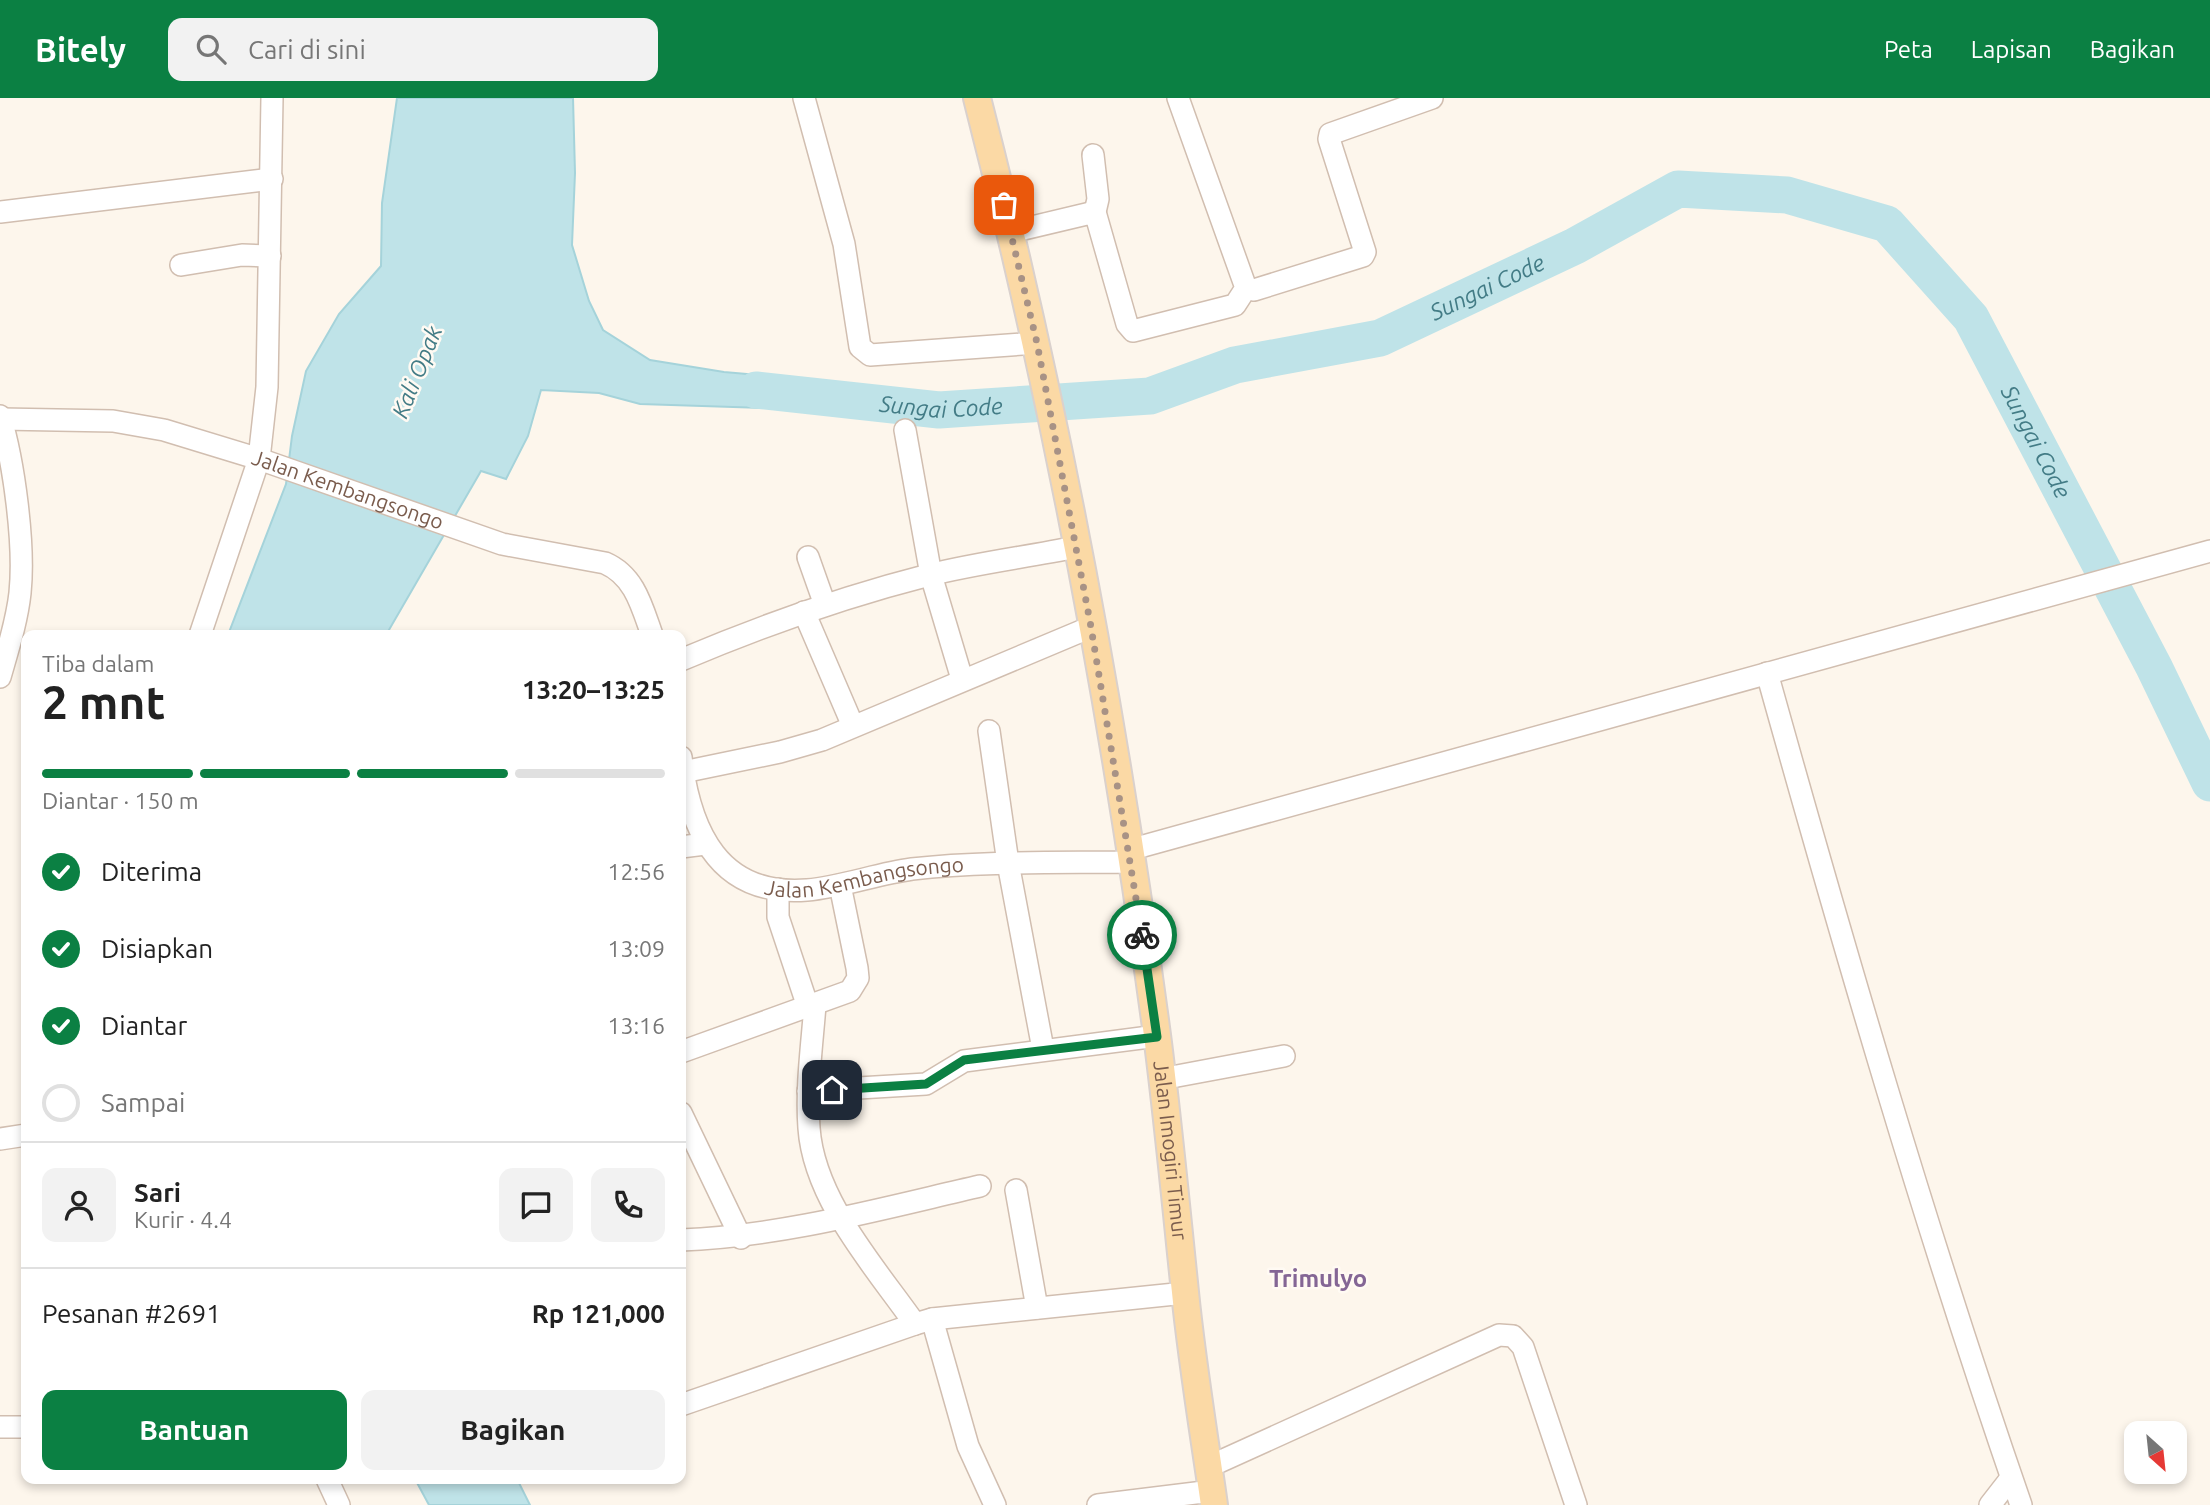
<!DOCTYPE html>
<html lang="id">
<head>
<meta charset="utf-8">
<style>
  body { margin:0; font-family:Ubuntu,sans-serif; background:#f2f2f2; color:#222; height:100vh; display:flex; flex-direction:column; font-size:26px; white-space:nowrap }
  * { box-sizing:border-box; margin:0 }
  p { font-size:23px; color:#767676 }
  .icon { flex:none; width:38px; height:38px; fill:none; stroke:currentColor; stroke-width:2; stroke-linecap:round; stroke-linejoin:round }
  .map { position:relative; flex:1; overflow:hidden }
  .drawer { position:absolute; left:21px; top:532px; width:665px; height:854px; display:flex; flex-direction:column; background:#fff; border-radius:14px; box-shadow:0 4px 10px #0003 }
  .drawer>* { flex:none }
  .needle { width:46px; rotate:153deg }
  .buttons { position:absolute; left:2124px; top:1323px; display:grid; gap:14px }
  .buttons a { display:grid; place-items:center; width:63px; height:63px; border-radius:14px; background:#fff; box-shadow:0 4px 10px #0003; font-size:35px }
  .pin { position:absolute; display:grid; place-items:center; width:60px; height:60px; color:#fff; margin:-30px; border-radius:14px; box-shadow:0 4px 10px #0006 }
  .courier { position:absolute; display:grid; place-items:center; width:70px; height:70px; margin:-35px; border:5px solid #0b8043; border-radius:50%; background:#fff; color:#222; box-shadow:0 2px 9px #0007 }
  .summary em { font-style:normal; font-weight:700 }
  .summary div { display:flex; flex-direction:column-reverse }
  .summary { display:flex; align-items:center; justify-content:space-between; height:119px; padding:0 21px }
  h1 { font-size:46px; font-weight:700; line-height:52px }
  .bar { display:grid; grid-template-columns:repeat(4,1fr); gap:10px 7px; align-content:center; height:84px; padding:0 21px }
  .bar i { height:9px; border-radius:5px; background:#e0e0e0 }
  .bar .selected { background:#0b8043 }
  .bar p { grid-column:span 4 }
  .line { display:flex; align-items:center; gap:18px; padding:0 21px; border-top:2px solid #e0e0e0 }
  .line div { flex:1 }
  .round { display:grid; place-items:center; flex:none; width:74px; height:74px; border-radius:14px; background:#f2f2f2 }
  ol { padding:0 21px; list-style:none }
  li { display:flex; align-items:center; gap:21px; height:77px }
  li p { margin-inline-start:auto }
  li .icon { padding:7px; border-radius:50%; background:#0b8043; color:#fff; stroke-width:4 }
  li:last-child { color:#767676 }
  li i { width:38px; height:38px; border:4px solid #e0e0e0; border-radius:50% }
  .button { display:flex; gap:14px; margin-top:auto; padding:14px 21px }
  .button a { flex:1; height:80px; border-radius:14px; background:#0b8043; color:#fff; font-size:28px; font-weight:700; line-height:80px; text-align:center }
  .button a+a { background:#f2f2f2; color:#222 }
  header { display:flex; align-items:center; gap:42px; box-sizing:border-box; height:98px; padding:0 35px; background:#0b8043; color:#fff }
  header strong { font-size:33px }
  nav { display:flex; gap:38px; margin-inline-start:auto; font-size:24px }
  .search { width:490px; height:63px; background:#f2f2f2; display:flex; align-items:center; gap:18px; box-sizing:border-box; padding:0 24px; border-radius:14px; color:#767676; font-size:26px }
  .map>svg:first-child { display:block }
  .water { fill:#bfe3e8; stroke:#a5d3da; stroke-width:2 }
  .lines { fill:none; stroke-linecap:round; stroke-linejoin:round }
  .river { stroke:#bfe3e8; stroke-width:37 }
  .minor-casing { stroke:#d1beb0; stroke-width:24 }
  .major-casing { stroke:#dad1cd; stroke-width:30 }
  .minor { stroke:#fff; stroke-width:21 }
  .major { stroke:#fbd9a5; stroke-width:26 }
  .done { stroke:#a89285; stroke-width:7; stroke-dasharray:0 12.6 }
  .route { stroke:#0b8043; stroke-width:9 }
  .labels { text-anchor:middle; stroke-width:5; stroke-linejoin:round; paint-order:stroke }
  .street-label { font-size:21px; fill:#7a5c4d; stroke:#fffaf3 }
  .water-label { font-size:23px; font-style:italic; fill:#437c86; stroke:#fffaf3 }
  .quarter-label { font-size:24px; font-weight:bold; fill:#846695; stroke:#fffaf3 }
</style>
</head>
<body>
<header>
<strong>Bitely</strong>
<div class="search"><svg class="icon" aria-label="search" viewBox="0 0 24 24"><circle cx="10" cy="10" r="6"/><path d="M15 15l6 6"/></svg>Cari di sini</div>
<nav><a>Peta</a><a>Lapisan</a><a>Bagikan</a></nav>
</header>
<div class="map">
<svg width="2210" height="1407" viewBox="0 0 2210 1407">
  <rect width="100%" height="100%" fill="#fdf6ec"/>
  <path class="water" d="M397 0H573L575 75 572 147 589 203 603 232 650 262 724 274 818 282 798 311 640 306 599 295 541 292 528 338 506 381 481 373 386 537H228L286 386 292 338 306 273 339 216 381 168 382 105Z
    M415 1381H517L530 1407H429Z"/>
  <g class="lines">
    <path class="river" id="s1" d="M756 292 939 312 1150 298 1235 267 1380 240 1575 148 1678 91 1787 97 1887 126 1971 220 2154 569 2210 685"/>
    <defs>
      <g id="minor">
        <path d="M804 0 844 146 860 249 870 257 1037 245"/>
        <path d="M1093 57 1098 101 1095 114"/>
        <path d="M0 114 272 81"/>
        <path d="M1011 134 1095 114 1127 226 1133 233 1235 207 1246 190 1178 0"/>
        <path d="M181 167 242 157 270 158"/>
        <path d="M1246 190 1254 192 1363 158 1365 154 1329 41 1330 36 1432 0"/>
        <path d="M0 318C14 364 25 447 20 495 17 523 8 551 0 579"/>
        <path id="s2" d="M1 321 113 323 164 332 259 361 502 446 605 465C635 478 642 509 652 537"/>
        <path d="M905 332 931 477 962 581"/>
        <path d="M808 459 825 507"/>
        <path d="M804 514 853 628"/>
        <path d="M200 537 259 361 267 289 272 0"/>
        <path d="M681 562C761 528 843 499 929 477 977 465 1027 459 1076 449"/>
        <path d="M1767 575C1845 854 1926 1133 2021 1407"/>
        <path d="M989 633 1008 765 1043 951"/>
        <path id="s3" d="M681 659C690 733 719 799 807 792 842 789 876 776 912 771 984 763 1058 765 1131 764"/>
        <path d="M683 674 780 654 822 642 1091 529"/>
        <path d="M681 749 705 746"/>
        <path d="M1129 752 2210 453"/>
        <path d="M778 791V819L808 909"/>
        <path d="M815 907C812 947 806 989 809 1030 814 1102 875 1169 915 1226L932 1221 1185 1195"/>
        <path d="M681 954 850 893 858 880 857 870 840 787"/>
        <path d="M1161 981 1284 958"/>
        <path d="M808 993 926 986 964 963 1157 938"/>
        <path d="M681 1015 741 1140"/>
        <path d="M0 1041 26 1037"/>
        <path d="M1016 1092 1037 1210"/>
        <path d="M681 1142C783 1138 880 1111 980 1088"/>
        <path d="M932 1221 968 1348 995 1407"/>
        <path d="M681 1307 915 1226"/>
        <path d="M0 1329H26"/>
        <path d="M1208 1369 1499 1237 1513 1238 1523 1249 1576 1407"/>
        <path d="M327 1381 339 1407"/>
        <path d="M1098 1407 1212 1393"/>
        <path d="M1990 1407 2011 1380"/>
      </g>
      <g id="major">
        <path id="s4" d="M977 0C1056 307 1115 622 1157 937 1168 1022 1176 1108 1185 1194 1192 1265 1204 1336 1214 1407"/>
      </g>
    </defs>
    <use href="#minor" class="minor-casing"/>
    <use href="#major" class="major-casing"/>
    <use href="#minor" class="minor"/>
    <use href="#major" class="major"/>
  </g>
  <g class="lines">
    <path class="done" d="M1004 107 1037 245 1091 529 1142 837"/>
    <path class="route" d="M832 992 926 986 964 962 1157 939 1142 837"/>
  </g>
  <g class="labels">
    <g class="street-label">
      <text dy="7" stroke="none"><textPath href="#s2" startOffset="357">Jalan Kembangsongo</textPath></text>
      <text dy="7" stroke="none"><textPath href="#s3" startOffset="266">Jalan Kembangsongo</textPath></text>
      <text dy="7" stroke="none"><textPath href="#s4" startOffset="1071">Jalan Imogiri Timur</textPath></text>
    </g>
    <g class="water-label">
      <text dy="8" stroke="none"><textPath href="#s1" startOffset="752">Sungai Code</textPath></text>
      <text transform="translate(417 274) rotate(-68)" y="8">Kali Opak</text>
      <text dy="8" stroke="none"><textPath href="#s1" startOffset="186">Sungai Code</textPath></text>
      <text dy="8" stroke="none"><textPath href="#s1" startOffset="1446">Sungai Code</textPath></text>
    </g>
    <g class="quarter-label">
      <text x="1318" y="1189">Trimulyo</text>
    </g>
  </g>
</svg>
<div class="buttons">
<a><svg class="needle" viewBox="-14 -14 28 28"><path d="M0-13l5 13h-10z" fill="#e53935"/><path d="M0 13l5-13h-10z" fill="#767676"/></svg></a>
</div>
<div class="pin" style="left:1004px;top:107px;background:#ea580c"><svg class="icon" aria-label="bag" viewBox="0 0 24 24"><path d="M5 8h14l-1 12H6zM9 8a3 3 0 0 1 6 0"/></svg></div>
<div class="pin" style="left:832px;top:992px;background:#1f2937"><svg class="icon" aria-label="home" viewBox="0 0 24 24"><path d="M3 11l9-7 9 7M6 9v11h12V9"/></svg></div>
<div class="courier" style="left:1142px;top:837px"><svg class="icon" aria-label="bike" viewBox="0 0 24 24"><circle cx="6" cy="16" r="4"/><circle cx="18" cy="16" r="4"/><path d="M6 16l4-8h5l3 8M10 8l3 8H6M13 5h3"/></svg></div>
<section class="drawer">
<div class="summary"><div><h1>2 mnt</h1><p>Tiba dalam</p></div><em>13:20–13:25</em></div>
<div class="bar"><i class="selected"></i><i class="selected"></i><i class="selected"></i><i></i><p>Diantar · 150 m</p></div>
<ol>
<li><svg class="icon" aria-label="check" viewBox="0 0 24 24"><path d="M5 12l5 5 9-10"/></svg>Diterima<p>12:56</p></li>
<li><svg class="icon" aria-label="check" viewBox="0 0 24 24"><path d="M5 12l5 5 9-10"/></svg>Disiapkan<p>13:09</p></li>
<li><svg class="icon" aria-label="check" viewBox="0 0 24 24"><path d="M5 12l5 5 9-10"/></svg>Diantar<p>13:16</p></li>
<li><i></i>Sampai</li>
</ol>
<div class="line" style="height:126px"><a class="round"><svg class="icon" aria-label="person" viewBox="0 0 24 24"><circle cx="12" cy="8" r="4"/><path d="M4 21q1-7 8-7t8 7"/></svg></a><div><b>Sari</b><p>Kurir · 4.4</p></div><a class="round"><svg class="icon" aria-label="chat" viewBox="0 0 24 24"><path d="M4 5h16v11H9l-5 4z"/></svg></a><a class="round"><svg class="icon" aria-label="phone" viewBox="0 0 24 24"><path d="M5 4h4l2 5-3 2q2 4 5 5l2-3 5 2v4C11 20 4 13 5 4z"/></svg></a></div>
<div class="line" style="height:91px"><div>Pesanan #2691</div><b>Rp 121,000</b></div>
<div class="button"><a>Bantuan</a><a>Bagikan</a></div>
</section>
</div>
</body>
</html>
